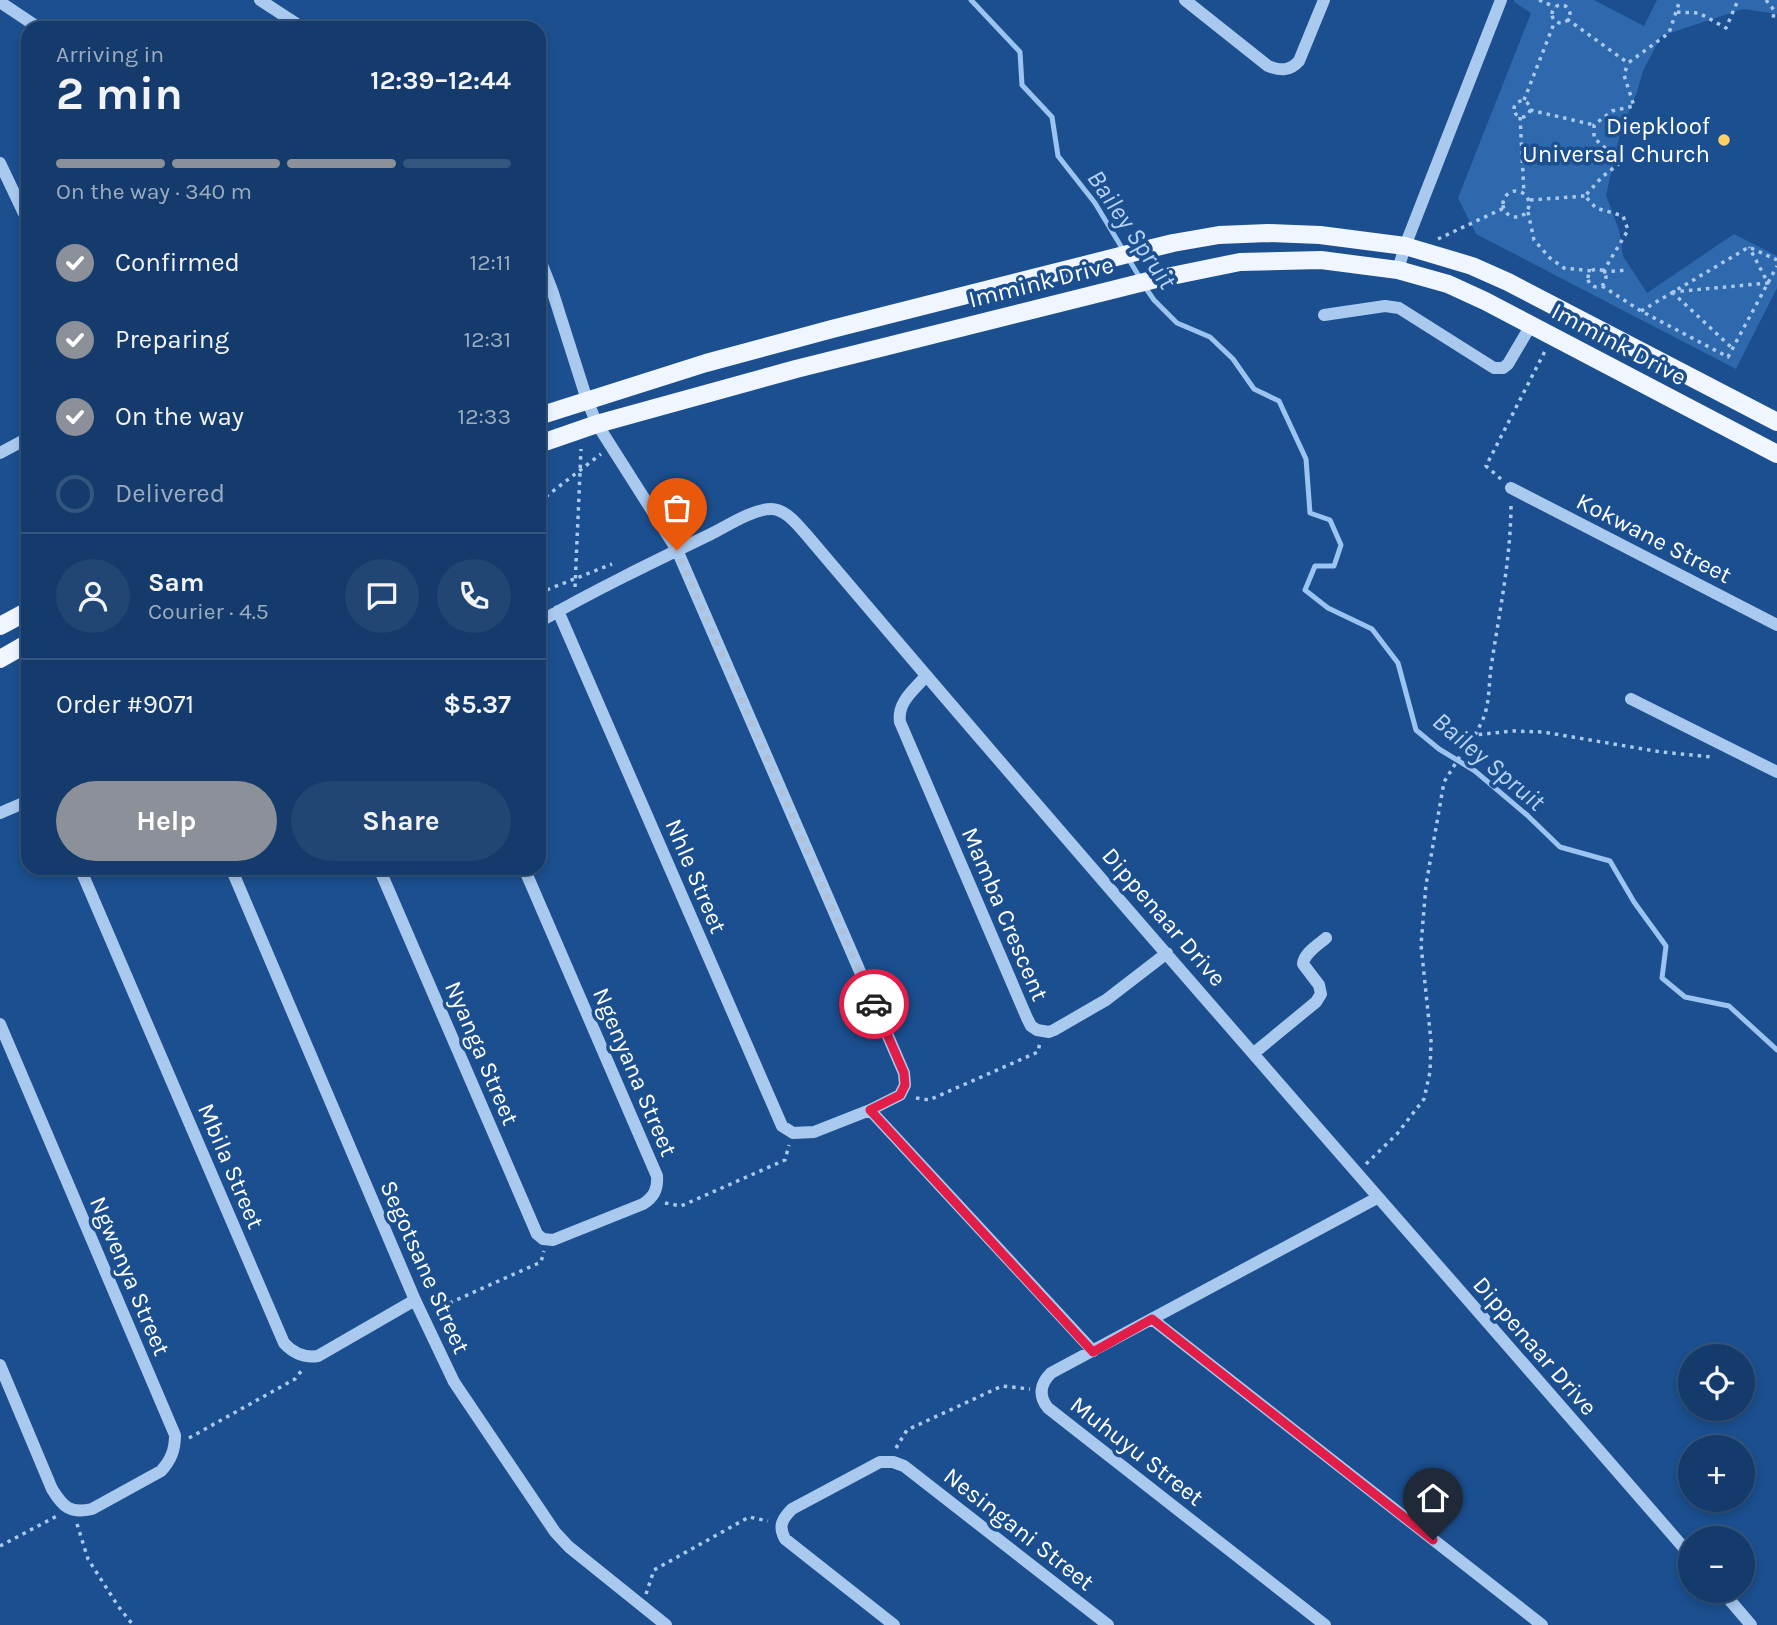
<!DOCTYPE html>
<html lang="en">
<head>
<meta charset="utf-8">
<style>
  body { margin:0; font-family:Karla,sans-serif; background:#214673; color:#f1f3f6; height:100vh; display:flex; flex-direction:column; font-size:26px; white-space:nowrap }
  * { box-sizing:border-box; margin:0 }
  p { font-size:23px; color:#9dadc1 }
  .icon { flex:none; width:38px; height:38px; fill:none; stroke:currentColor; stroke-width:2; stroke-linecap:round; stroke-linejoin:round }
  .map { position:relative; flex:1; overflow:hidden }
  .drawer { position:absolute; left:21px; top:21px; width:525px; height:854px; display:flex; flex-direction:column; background:#143b6b; border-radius:21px; box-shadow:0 4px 10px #0003,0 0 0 2px #33557e }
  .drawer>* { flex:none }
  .controls { position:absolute; left:1678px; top:1344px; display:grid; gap:14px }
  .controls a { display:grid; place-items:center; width:77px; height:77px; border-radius:50%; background:#143b6b; box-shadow:0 4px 10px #0003,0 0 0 2px #33557e; font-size:35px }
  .pin { position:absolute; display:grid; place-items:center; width:60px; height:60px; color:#fff; margin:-72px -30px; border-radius:50% 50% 50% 0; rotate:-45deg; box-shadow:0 0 7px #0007 }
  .pin .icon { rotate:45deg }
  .courier { position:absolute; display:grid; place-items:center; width:70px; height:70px; margin:-35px; border:5px solid #e11d48; border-radius:50%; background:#fff; color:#222; box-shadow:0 2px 9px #0007 }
  .overview em { font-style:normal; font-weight:700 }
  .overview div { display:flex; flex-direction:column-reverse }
  .overview { display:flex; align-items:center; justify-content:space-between; height:119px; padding:0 35px }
  h1 { font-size:46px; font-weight:700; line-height:52px }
  .bar { display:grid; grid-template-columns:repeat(4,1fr); gap:10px 7px; align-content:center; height:84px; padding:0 35px }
  .bar i { height:9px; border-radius:5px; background:#33557e }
  .bar .active { background:#8c9099 }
  .bar p { grid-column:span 4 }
  .line { display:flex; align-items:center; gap:18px; padding:0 35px; border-top:2px solid #33557e }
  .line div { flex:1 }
  .round { display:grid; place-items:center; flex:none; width:74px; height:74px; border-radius:37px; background:#214673 }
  ol { padding:0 35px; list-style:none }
  li { display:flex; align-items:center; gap:21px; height:77px }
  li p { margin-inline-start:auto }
  li .icon { padding:7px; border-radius:50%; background:#8c9099; color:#fff; stroke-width:4 }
  li:last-child { color:#9dadc1 }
  li i { width:38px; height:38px; border:4px solid #33557e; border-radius:50% }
  .button { display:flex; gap:14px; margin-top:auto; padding:14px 35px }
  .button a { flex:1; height:80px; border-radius:42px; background:#8c9099; color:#fff; font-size:28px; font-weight:700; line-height:80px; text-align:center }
  .button a+a { background:#214673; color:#f1f3f6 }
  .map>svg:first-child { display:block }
  .green { fill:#2e69ad }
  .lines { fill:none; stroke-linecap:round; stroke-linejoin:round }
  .stream { stroke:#9cc4f0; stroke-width:5 }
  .path { stroke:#a9c9ee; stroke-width:3.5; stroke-dasharray:3.5 5; stroke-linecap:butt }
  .minor { stroke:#a9c9ee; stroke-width:12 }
  .major { stroke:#f0f6ff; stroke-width:18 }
  .done { stroke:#afc1d8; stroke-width:7; stroke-dasharray:0 12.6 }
  .route { stroke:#e11d48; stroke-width:9 }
  .poi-dot { fill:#ffd166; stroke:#1b4f8f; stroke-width:2.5 }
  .labels { text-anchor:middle; stroke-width:7; stroke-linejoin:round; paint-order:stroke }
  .poi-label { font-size:24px; fill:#fff; stroke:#1b4f8f; text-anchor:end }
  .street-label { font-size:24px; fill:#fff; stroke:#1b4f8f }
  .water-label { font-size:26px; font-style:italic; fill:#b5d3f5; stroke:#1b4f8f }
</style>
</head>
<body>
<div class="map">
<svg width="1777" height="1625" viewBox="0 0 1777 1625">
  <rect width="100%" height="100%" fill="#1b4f8f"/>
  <path class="green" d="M1514 0H1594L1644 26 1657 0H1777V14L1743 9 1661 36 1643 71 1637 92 1620 134 1606 195 1619 230 1623 256 1647 293 1734 234 1777 256V288L1736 369 1476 234 1458 198 1531 13 1514 2Z"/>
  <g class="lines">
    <path class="stream" d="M971 0 1020 52 1022 85 1052 117 1058 156 1095 203 1140 278
      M1145 287 1154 300 1177 323 1210 337 1233 359 1254 389 1279 401 1306 459 1310 513 1330 520 1341 545 1334 566H1315L1305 590 1328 608 1372 629 1398 663 1416 730 1439 749 1475 771 1527 815 1560 847 1610 861 1634 902 1666 946 1662 978 1685 997 1729 1006 1777 1050"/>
    <path class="path" d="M1539 0 1555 7
      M1766 0 1774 10 1773 21
      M1552 14a9 9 0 1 1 18 0a9 9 0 1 1-18 0Z
      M1677 12 1699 13 1726 28 1738 0
      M1567 19 1628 63 1669 33 1680 0
      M1524 100 1555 21
      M1514 109a8 8 0 1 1 16 0a8 8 0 1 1-16 0Z
      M1530 110 1594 125
      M1520 117 1524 193
      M1503 204a13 13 0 1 1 26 0a13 13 0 1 1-26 0Z
      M1530 200 1585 196
      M1528 212 1534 240 1550 258 1564 268 1592 271
      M1438 239 1504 208
      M1751 248 1777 260
      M1588 278a9 9 0 1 1 18 0a9 9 0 1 1-18 0Z
      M1603 272 1628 230 1623 216 1596 208 1585 196 1602 177 1621 162 1594 138V125L1612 111 1634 106 1624 75 1628 63
      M1603 272 1628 270
      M1602 286 1641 311 1728 357 1777 266
      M1672 292 1768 283 1749 247
      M1672 292 1732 348
      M1641 311 1749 247
      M1501 479 1486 466 1545 351
      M539 502 601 454
      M575 587 581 449
      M539 593 612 564
      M1475 735C1479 727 1484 719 1486 710 1490 694 1489 677 1492 661 1500 609 1511 556 1511 504
      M916 1098 929 1100 1038 1052 1040 1042
      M1366 1164 1397 1134 1424 1099 1430 1072 1431 1041 1421 945 1426 885 1444 782 1470 740 1475 735 1513 731 1543 732 1661 752 1712 757
      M665 1203 681 1206 785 1160 789 1145
      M434 1310 541 1262 544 1251
      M189 1438 295 1379 302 1370
      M896 1448 907 1430 1002 1386 1030 1389
      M77 1524 88 1559 118 1606 133 1625
      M0 1546 57 1516
      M646 1594 654 1570 749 1517 768 1521"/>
    <path class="minor" d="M260 0 303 28
      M1185 0 1268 66C1281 71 1290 71 1299 61L1324 0
      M0 2 39 28
      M0 163 28 222
      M539 257 553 293 587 400 597 424 677 550 904 1073 905 1085 900 1095 870 1110 814 1132 793 1133 782 1126 558 611
      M1398 270 1405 246 1501 0
      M1324 315 1385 306 1399 308 1494 368H1503L1508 364 1531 325
      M0 453 28 438
      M1511 488 1777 625
      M539 622C595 590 653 562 711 534 727 526 753 509 771 509 785 509 796 523 805 533 1096 877 1395 1215 1690 1555
      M926 676C914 690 897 702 900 722L1027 1018 1031 1026 1037 1030 1049 1032 1054 1030 1106 1000 1167 953
      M1631 699 1777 772
      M0 813 28 801
      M80 868 284 1343C293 1353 304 1358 318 1356L415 1300
      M231 868 415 1300 454 1382 555 1532 569 1547 666 1625
      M379 868 537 1234 543 1239 553 1240 643 1204C654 1197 658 1189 657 1176L524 868
      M0 1024 175 1435C175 1450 171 1460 161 1471L92 1509C70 1514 63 1507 52 1489L0 1365
      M1254 1053 1316 1002 1321 994 1319 985 1303 964C1304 953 1318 945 1326 938
      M870 1110 1093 1351
      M1152 1319 1542 1625
      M1722 1591 1751 1625
      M894 1625 785 1539C778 1526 782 1519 792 1509L880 1462H893L904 1466 1108 1625
      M1325 1625 1048 1408C1038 1396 1040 1384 1051 1373L1377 1198"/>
    <path class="major" d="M539 416 706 363 832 329 1128 254 1173 243 1219 235 1268 233 1320 235 1405 246 1472 266 1508 282 1777 422
      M539 444 597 424 796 369 1152 280 1240 262 1321 260 1398 270 1448 284 1485 301 1777 454
      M0 626 28 611
      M0 659 28 643"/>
  </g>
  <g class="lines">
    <path class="done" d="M677 550 874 1004"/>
    <path class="route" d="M874 1004 904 1073 905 1085 900 1095 870 1110 1093 1352 1152 1319 1433 1540"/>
  </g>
  <circle class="poi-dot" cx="1724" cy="140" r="7"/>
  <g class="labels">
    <g class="poi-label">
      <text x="1710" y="134">Diepkloof<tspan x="1710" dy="28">Universal Church</tspan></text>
    </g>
    <g class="street-label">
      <text transform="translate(1041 282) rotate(-14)" y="8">Immink Drive</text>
      <text transform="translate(1619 344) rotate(28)" y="8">Immink Drive</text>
      <text transform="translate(1654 538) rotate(27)" y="8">Kokwane Street</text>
      <text transform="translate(696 876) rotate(67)" y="8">Nhle Street</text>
      <text transform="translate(1005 914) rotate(67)" y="8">Mamba Crescent</text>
      <text transform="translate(1164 917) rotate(49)" y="8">Dippenaar Drive</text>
      <text transform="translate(482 1053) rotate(67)" y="8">Nyanga Street</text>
      <text transform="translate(635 1072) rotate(67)" y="8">Ngenyana Street</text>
      <text transform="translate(231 1166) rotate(67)" y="8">Mbila Street</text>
      <text transform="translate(425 1267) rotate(66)" y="8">Segotsane Street</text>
      <text transform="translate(130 1276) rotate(67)" y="8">Ngwenya Street</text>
      <text transform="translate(1535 1346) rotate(49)" y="8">Dippenaar Drive</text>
      <text transform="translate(1137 1451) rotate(38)" y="8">Muhuyu Street</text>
      <text transform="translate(1019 1529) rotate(38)" y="8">Nesingani Street</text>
    </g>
    <g class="water-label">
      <text transform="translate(1132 229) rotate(56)" y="9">Bailey Spruit</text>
      <text transform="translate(1489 761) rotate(40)" y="9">Bailey Spruit</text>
    </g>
  </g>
</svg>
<div class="controls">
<a><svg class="icon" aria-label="locate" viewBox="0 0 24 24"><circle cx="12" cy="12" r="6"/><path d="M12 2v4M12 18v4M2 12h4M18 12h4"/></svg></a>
<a>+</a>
<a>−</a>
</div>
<div class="pin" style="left:677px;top:550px;background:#ea580c"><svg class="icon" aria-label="bag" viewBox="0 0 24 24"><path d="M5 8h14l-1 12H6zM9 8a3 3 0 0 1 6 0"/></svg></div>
<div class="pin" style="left:1433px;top:1540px;background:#1f2937"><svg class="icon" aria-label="home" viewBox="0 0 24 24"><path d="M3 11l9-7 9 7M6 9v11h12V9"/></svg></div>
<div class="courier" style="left:874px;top:1004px"><svg class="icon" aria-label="car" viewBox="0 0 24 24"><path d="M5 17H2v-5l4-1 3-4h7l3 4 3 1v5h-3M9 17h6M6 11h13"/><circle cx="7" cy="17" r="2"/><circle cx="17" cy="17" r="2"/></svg></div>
<section class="drawer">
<div class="overview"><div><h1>2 min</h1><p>Arriving in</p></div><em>12:39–12:44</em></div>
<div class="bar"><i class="active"></i><i class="active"></i><i class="active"></i><i></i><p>On the way · 340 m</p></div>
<ol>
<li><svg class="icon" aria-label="check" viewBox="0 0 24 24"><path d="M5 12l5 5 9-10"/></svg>Confirmed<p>12:11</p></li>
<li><svg class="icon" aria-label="check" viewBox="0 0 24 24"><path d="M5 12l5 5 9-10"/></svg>Preparing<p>12:31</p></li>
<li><svg class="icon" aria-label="check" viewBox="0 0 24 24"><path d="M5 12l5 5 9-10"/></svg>On the way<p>12:33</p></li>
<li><i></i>Delivered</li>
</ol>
<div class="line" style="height:126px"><a class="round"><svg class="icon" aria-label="person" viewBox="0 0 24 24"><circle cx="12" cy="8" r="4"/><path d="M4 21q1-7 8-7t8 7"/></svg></a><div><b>Sam</b><p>Courier · 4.5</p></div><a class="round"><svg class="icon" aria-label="chat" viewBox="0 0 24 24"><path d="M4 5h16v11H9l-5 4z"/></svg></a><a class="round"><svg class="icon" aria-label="phone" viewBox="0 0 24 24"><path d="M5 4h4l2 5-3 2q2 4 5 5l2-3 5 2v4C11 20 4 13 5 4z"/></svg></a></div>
<div class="line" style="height:91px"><div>Order #9071</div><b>$5.37</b></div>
<div class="button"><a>Help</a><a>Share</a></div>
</section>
</div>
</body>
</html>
